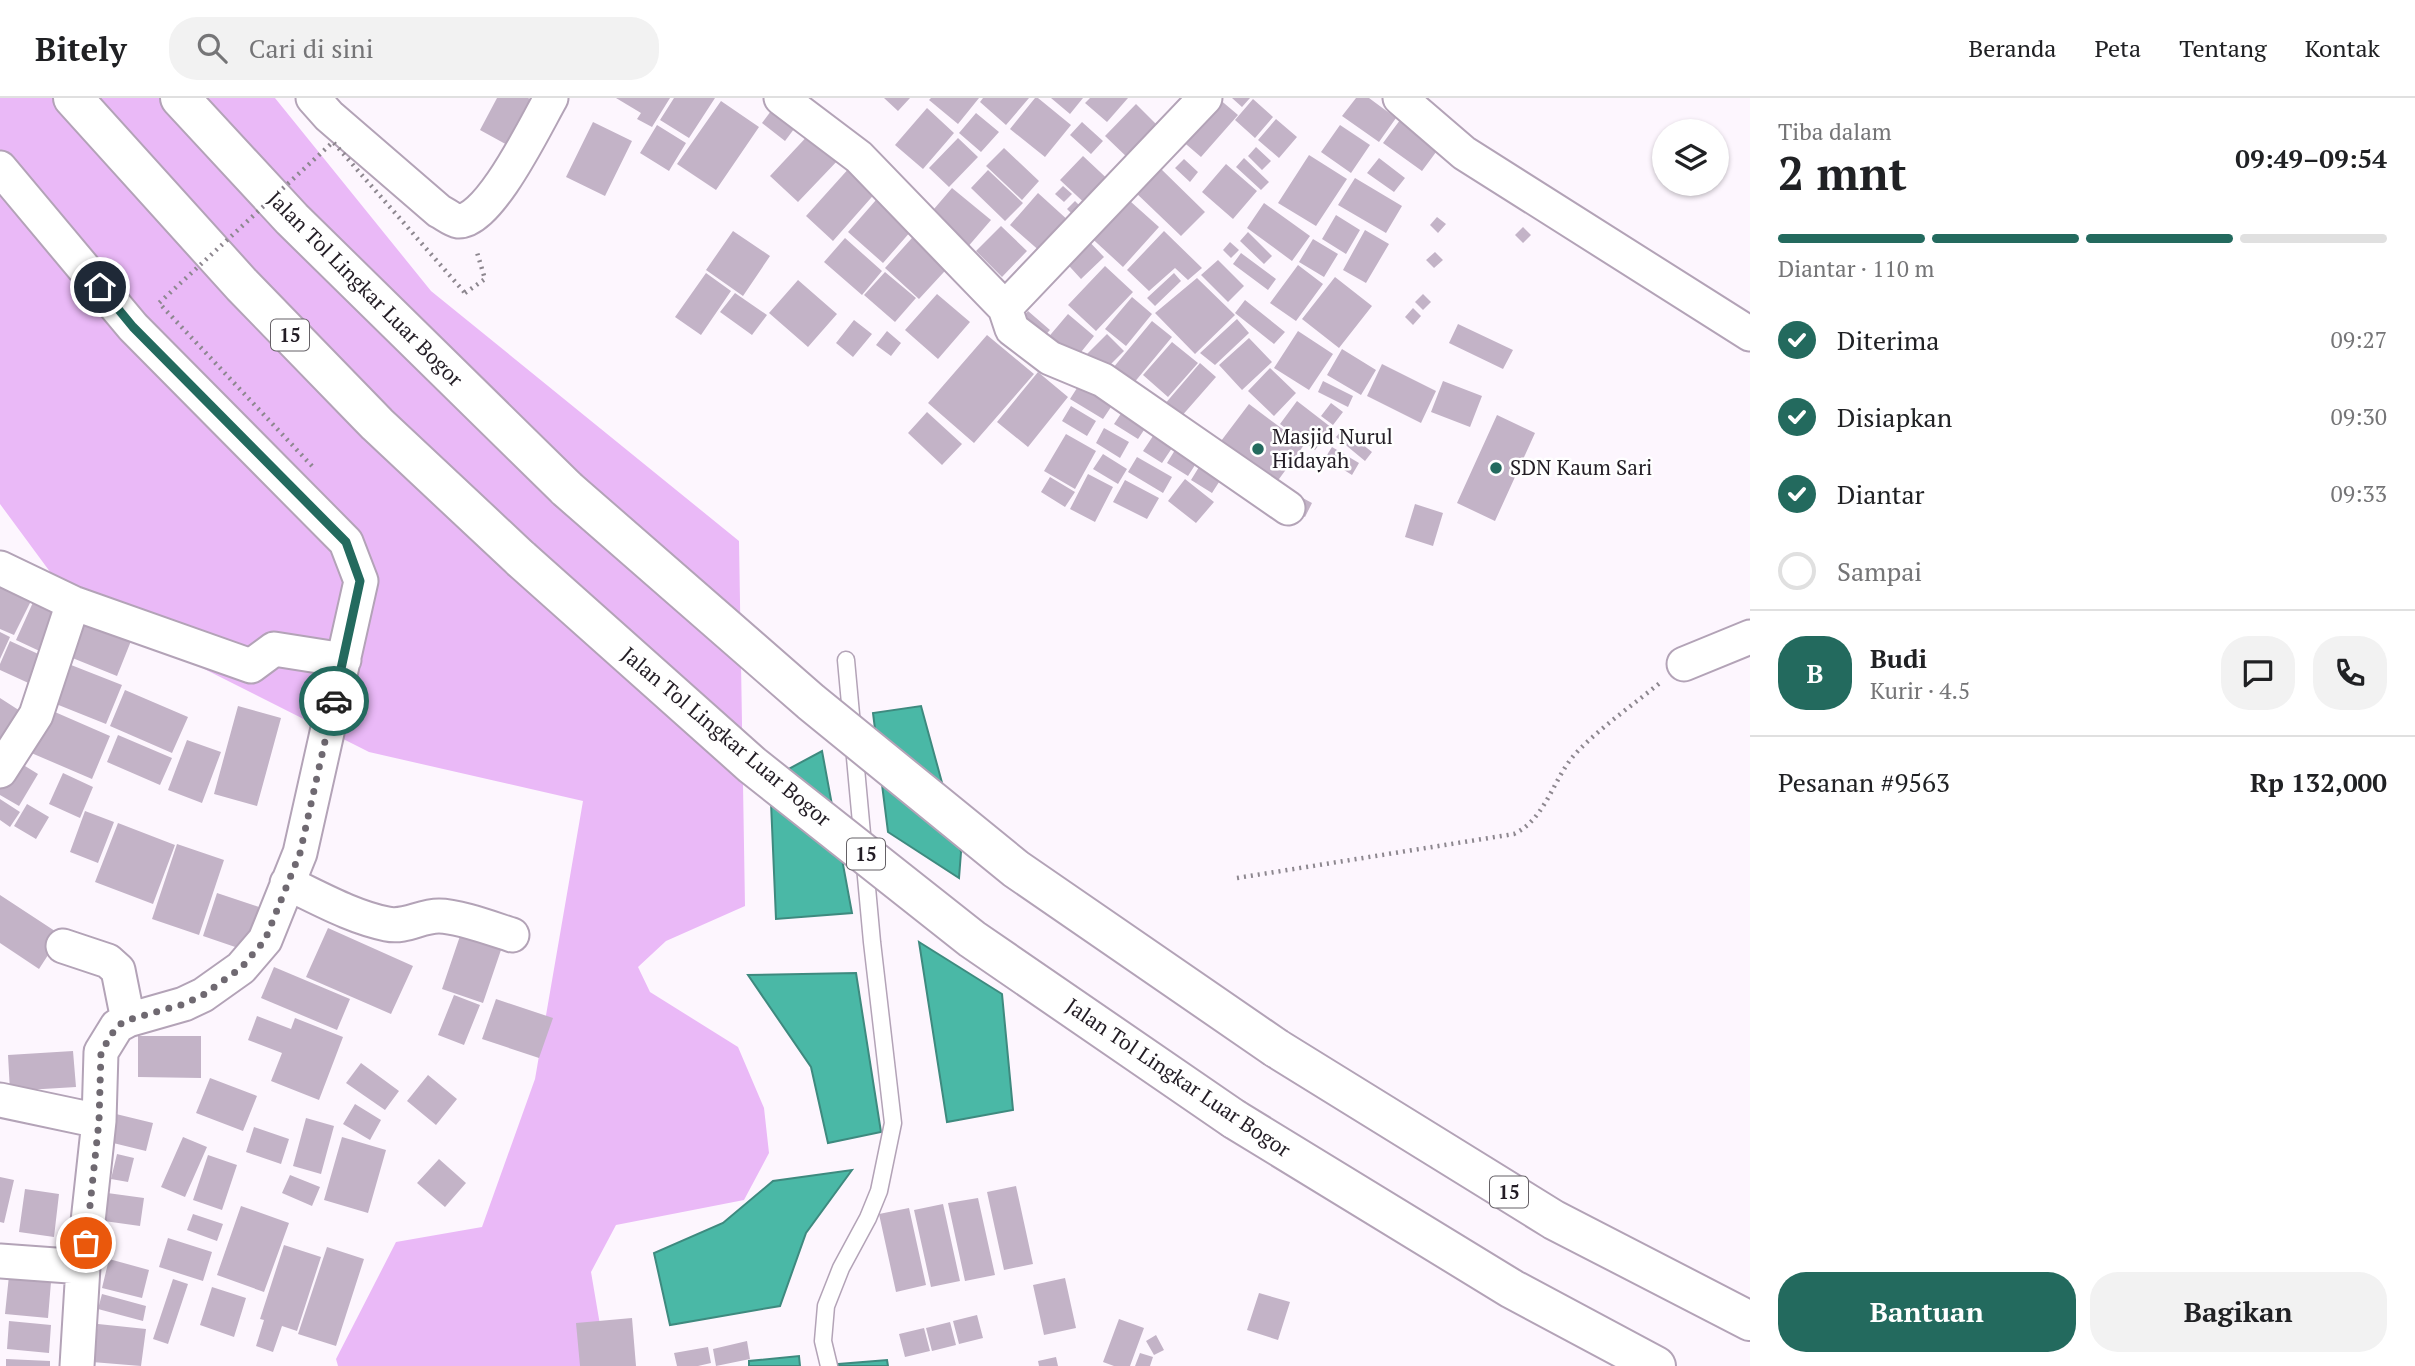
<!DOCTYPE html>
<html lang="id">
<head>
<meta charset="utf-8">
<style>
  body { margin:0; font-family:"PT Serif",serif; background:#f2f2f2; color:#202124; height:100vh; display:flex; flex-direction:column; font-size:26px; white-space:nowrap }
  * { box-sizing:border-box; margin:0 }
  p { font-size:23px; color:#757577 }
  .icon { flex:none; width:38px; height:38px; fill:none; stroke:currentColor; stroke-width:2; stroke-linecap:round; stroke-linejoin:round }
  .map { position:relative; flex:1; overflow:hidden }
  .panel { display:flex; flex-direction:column; background:#fff; width:665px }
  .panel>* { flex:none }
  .tools { position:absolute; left:1652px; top:21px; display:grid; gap:14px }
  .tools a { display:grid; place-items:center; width:77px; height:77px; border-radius:50%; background:#fff; box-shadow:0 2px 5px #0004; font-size:35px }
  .pin { position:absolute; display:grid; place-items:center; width:60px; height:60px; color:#fff; margin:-30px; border:4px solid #fff; border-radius:50%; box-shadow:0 2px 7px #0007 }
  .courier { position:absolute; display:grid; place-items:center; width:70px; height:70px; margin:-35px; border:5px solid #236a5e; border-radius:50%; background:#fff; color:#222; box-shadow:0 2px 9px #0007 }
  .head em { font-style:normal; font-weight:700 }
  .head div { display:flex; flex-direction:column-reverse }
  .head { display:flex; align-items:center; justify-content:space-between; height:119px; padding:0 28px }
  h1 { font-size:46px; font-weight:700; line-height:52px }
  .bar { display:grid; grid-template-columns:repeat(4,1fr); gap:10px 7px; align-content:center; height:84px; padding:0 28px }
  .bar i { height:9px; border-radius:5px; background:#e0e0e0 }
  .bar .active { background:#236a5e }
  .bar p { grid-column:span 4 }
  .line { display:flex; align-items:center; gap:18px; padding:0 28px; border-top:2px solid #e0e0e0 }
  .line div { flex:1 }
  .round { display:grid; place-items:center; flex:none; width:74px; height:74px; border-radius:28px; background:#f2f2f2 }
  ol { padding:0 28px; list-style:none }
  li { display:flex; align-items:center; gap:21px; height:77px }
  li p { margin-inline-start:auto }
  li .icon { padding:7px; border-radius:50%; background:#236a5e; color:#fff; stroke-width:4 }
  li:last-child { color:#757577 }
  li i { width:38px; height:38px; border:4px solid #e0e0e0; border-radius:50% }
  .primary-button { display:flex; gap:14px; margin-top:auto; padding:14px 28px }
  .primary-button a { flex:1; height:80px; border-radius:28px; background:#236a5e; color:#fff; font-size:28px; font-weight:700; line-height:80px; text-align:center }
  .primary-button a+a { background:#f2f2f2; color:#202124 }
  header { display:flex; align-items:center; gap:42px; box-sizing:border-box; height:98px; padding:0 35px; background:#fff; border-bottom:2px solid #e0e0e0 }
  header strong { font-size:33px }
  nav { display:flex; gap:38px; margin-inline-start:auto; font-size:24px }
  .search { width:490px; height:63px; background:#f2f2f2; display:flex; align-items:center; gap:18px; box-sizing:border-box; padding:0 24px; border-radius:28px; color:#757577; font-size:26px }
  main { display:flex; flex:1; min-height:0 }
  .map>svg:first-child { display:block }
  .green { fill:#eab9f7 }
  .water { fill:#4ab8a6; stroke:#3e8a7f; stroke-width:2 }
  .building { fill:#c3b3c7 }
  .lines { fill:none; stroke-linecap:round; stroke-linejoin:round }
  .lane-casing { stroke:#b3a3b7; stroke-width:19 }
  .street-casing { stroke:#b3a3b7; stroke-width:37 }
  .highway-casing { stroke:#b3a3b7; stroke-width:42 }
  .path { stroke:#8d878f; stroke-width:4.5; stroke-dasharray:2 5; stroke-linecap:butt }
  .lane { stroke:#fff; stroke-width:16 }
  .street { stroke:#fff; stroke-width:33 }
  .highway { stroke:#fff; stroke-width:38 }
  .highway-bridge-casing { stroke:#b3a3b7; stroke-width:42; stroke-linecap:butt }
  .path-bridge { stroke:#8d878f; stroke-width:4.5; stroke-dasharray:2 5; stroke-linecap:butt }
  .highway-bridge { stroke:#fff; stroke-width:38 }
  .done { stroke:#6f6971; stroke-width:7; stroke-dasharray:0 12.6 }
  .route { stroke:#236a5e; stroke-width:9 }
  .poi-dot { fill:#236a5e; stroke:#fff; stroke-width:2.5 }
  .labels { text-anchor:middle; stroke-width:5; stroke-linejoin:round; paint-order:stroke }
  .shield { fill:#fff; stroke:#656166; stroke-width:2 }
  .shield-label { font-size:19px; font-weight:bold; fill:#231d25 }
  .street-label { font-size:21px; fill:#231d25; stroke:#fff }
  .poi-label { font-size:21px; fill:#231d25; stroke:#fff; text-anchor:start }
</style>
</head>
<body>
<header>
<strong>Bitely</strong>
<div class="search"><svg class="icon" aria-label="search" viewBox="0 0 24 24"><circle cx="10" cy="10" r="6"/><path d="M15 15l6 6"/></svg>Cari di sini</div>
<nav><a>Beranda</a><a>Peta</a><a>Tentang</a><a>Kontak</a></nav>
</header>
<main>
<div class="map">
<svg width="1750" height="1268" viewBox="0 0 1750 1268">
  <rect width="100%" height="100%" fill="#fdf6fe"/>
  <path class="green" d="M0 0H275L431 193 739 443 745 808 666 843 638 869 650 894 738 949 764 1010 769 1055 744 1102 616 1127 591 1174 607 1268H338L336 1261 396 1144 482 1129 535 981 583 703 369 654 73 505 0 406Z"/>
  <path class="water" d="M921 608 961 754 959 780 888 734 873 615Z
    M822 653 852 815 776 821 770 681Z
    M919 844 1002 896 1013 1012 947 1024Z
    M856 875 881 1034 828 1045 811 969 748 877Z
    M852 1072 806 1135 780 1208 670 1227 654 1155 723 1125 773 1083Z
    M799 1258 800 1268H749V1263Z
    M887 1262 888 1268H839V1266Z"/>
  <path class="building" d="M497 0H528L536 4 511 49 480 32Z
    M616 0H670L652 29 637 21 641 15Z
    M674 0H715L689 40 660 22Z
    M884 0H910L898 13Z
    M931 0H979L958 26 929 2Z
    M983 0H1029L1006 27 980 4Z
    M1035 0H1038L1071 27 1045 59 1010 31Z
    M1051 0H1083L1070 16Z
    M1090 0H1128L1107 24 1085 5Z
    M1218 0 1238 17 1201 59 1180 41Z
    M1232 0H1250L1242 9Z
    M1356 0H1369L1396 20 1379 44 1342 18Z
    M1253 1 1273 19 1255 40 1235 22Z
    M721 3 759 29 716 92 677 66Z
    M777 5 800 23 785 43 762 25Z
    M1136 6 1161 31 1131 63 1105 38Z
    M927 10 954 35 923 71 895 47Z
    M976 15 999 34 981 54 959 35Z
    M1403 18 1442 46 1422 73 1383 45Z
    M1276 21 1297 39 1279 60 1258 42Z
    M593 24 632 43 605 98 566 79Z
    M1082 24 1103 43 1091 56 1070 37Z
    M657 27 686 45 669 73 640 55Z
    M1340 27 1370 47 1351 75 1321 54Z
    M813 32 841 59 798 104 770 78Z
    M958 40 978 59 949 89 929 70Z
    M1256 49 1271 63 1262 72 1248 58Z
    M1004 50 1039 83 1022 102 986 68Z
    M1309 57 1347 81 1316 128 1278 105Z
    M1083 58 1115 88 1092 112 1060 82Z
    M1244 60 1269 84 1261 92 1236 69Z
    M1379 60 1405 80 1394 94 1367 75Z
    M1184 61 1198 74 1190 84 1175 70Z
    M1226 66 1257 93 1233 121 1202 94Z
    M851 68 878 92 833 143 806 118Z
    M1158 68 1205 114 1181 138 1134 93Z
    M988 72 1023 105 1005 123 971 90Z
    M1355 80 1402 108 1386 135 1338 107Z
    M1063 88 1072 96 1064 104 1055 96Z
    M952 90 991 122 966 151 928 118Z
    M883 94 919 124 883 165 848 134Z
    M1038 95 1070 124 1042 155 1010 127Z
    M1121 95 1159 129 1123 169 1085 134Z
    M1075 103 1083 111 1075 119 1067 111Z
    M1264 105 1310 138 1292 163 1247 130Z
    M1336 117 1360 132 1346 156 1322 141Z
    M1437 119 1446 126 1438 135 1430 127Z
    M1001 128 1027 153 1002 179 976 153Z
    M1523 129 1531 137 1523 145 1515 137Z
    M920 131 955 162 919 201 885 170Z
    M1365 132 1389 146 1366 185 1343 172Z
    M733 133 770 158 743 198 706 172Z
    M1164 133 1202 170 1188 182 1175 170 1149 193 1127 172Z
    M1248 134 1272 158 1264 166 1240 143Z
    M1082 136 1104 159 1081 181 1060 158Z
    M845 140 882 173 862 197 824 164Z
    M1313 141 1338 156 1324 179 1299 164Z
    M1230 144 1239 152 1231 160 1223 152Z
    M1435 154 1443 162 1434 170 1426 162Z
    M1241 155 1276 181 1268 192 1233 166Z
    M1218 162 1244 188 1228 204 1201 177Z
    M1298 167 1323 186 1296 223 1270 205Z
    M1105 168 1133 194 1096 233 1068 207Z
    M885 174 916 200 895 224 864 197Z
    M706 175 731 193 701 237 675 219Z
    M1174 175 1181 183 1155 208 1147 200Z
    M1335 179 1372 208 1339 250 1302 221Z
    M1197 180 1235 217 1195 256 1155 215Z
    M798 182 837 216 808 249 769 215Z
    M735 195 767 217 752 237 720 214Z
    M937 196 970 224 938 261 905 232Z
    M1423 196 1431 204 1423 212 1415 204Z
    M1132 199 1152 216 1126 248 1105 231Z
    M1245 202 1285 234 1274 246 1235 215Z
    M1413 210 1421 218 1413 227 1405 219Z
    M1028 213 1050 232 1038 245 1016 227Z
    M1068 216 1094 238 1073 264 1046 242Z
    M1237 221 1249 235 1215 267 1200 255Z
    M854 222 872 236 853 259 836 245Z
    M1152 223 1172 239 1128 292 1108 276Z
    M1458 226 1513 252 1503 271 1449 245Z
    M887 233 901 245 891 258 876 247Z
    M1298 233 1333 256 1309 292 1274 270Z
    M1107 236 1124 253 1099 278 1082 261Z
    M987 237 1034 276 974 345 928 305Z
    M1249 240 1272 264 1242 292 1219 267Z
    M1172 244 1198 265 1168 299 1143 277Z
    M1342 251 1376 272 1361 297 1327 277Z
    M1200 265 1216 279 1180 320 1164 307Z
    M1382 266 1436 293 1421 325 1367 298Z
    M1270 270 1296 295 1274 318 1248 293Z
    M1038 274 1068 299 1028 349 997 324Z
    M1086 276 1119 297 1103 321 1070 301Z
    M1323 283 1353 298 1348 309 1318 294Z
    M1443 283 1482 298 1470 329 1431 314Z
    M1297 303 1332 330 1315 352 1280 326Z
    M1331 305 1343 314 1333 327 1321 318Z
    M1249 306 1304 347 1268 396 1212 355Z
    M1071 308 1096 323 1087 338 1062 323Z
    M1124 311 1148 326 1138 341 1114 326Z
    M927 314 962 346 942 367 908 335Z
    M1497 317 1535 335 1495 423 1457 405Z
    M1161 326 1180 338 1162 365 1143 353Z
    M1104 330 1129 344 1120 360 1096 345Z
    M1343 331 1372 354 1365 363 1336 339Z
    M1066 336 1096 353 1075 391 1044 373Z
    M1183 339 1204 353 1188 378 1167 365Z
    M1332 349 1359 365 1352 377 1325 360Z
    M1103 356 1127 371 1118 386 1093 371Z
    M1207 356 1228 370 1212 395 1191 382Z
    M1137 359 1172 379 1163 395 1128 374Z
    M1088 376 1113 389 1095 424 1070 411Z
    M1050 379 1075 394 1065 409 1041 394Z
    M1185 381 1214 404 1196 425 1168 403Z
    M1125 382 1159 400 1147 421 1113 404Z
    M1299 398 1312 405 1305 419 1292 412Z
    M1415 406 1443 415 1433 448 1405 439Z
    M0 486 32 501 14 537 0 531Z
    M35 500 68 515 48 557 16 542Z
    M83 512 135 533 117 578 65 557Z
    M0 534 10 539 0 561Z
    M10 543 47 560 35 588 0 572V566Z
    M66 565 122 587 106 626 51 604Z
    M125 592 188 619 172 655 110 628Z
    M0 600 31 620 0 648Z
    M238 608 281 620 257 708 214 696Z
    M48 611 110 638 92 681 29 654Z
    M118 637 172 660 160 687 107 664Z
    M187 642 221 654 202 705 168 692Z
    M12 660 38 676 19 708 0 697V681Z
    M63 675 93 689 80 720 49 706Z
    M0 701 20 714 10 729 0 722Z
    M27 706 49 719 36 741 14 728Z
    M85 713 114 724 98 765 70 754Z
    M118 725 175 747 153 806 95 784Z
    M177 746 224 762 199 837 152 821Z
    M217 795 259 809 244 852 203 838Z
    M0 797 61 837 39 871 0 845Z
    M328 830 413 868 391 916 306 879Z
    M460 838 501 852 483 905 442 891Z
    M274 869 350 901 337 932 261 900Z
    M454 897 480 907 464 947 438 937Z
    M496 901 553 920 539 960 482 941Z
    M257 918 291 931 295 920 343 939 319 1002 271 983 282 955 248 942Z
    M138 938H201V980L138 979Z
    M73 953 76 989 10 993 8 957Z
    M361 965 399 993 385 1012 346 985Z
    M428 977 457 1001 436 1027 407 1003Z
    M210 980 257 998 243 1033 196 1015Z
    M355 1006 381 1022 370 1042 343 1026Z
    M116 1016 153 1025 146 1053 109 1044Z
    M306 1020 334 1028 321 1076 293 1068Z
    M254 1029 289 1041 281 1066 246 1054Z
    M183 1039 207 1049 185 1099 161 1089Z
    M342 1039 386 1052 368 1115 324 1102Z
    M117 1056 134 1060 128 1084 111 1081Z
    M208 1057 237 1067 222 1112 193 1102Z
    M439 1061 466 1085 445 1109 417 1085Z
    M290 1077 320 1089 312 1108 282 1095Z
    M0 1079 14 1082 4 1125 0 1124Z
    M1016 1088 1033 1166 1004 1172 987 1094Z
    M25 1091 59 1096 54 1139 19 1134Z
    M100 1094 144 1100 140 1128 97 1122Z
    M978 1100 995 1177 965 1183 948 1105Z
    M943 1106 960 1183 931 1189 914 1112Z
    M241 1108 289 1125 264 1194 217 1177Z
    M909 1110 926 1187 896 1194 879 1116Z
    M193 1116 223 1126 217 1143 187 1132Z
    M168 1140 212 1154 203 1183 159 1169Z
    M284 1147 321 1159 297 1233 282 1228 273 1254 256 1248 264 1222 260 1221Z
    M327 1149 364 1161 336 1248 298 1236Z
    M109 1161 149 1172 142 1200 102 1190Z
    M10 1168 52 1172 48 1220 5 1216Z
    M1065 1180 1076 1230 1044 1237 1033 1187Z
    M173 1181 188 1186 168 1246 153 1241Z
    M212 1189 246 1200 234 1239 200 1227Z
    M1259 1195 1290 1204 1278 1242 1247 1232Z
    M102 1196 146 1208 143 1223 98 1211Z
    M977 1217 983 1240 959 1246 953 1223Z
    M632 1220 636 1268H580L576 1225Z
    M1119 1221 1144 1230 1130 1268H1114L1103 1264Z
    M9 1223 51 1227 49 1255 7 1251Z
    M950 1224 956 1247 932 1253 926 1230Z
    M98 1226 146 1231 141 1268 92 1264Z
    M924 1230 930 1253 905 1259 899 1236Z
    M1156 1237 1164 1252 1154 1257 1146 1243Z
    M747 1243 750 1261 716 1268 713 1251Z
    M708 1249 711 1265 698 1268H677L674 1255Z
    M1140 1255 1153 1259 1150 1268H1135Z
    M1056 1259 1058 1268H1039L1038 1263Z
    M6 1261 50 1263V1268H6Z"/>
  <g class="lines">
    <defs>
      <path id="lane" d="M829 1268 823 1243 826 1208 841 1170 868 1120 879 1093 893 1025 872 844 846 562"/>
      <path id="street" d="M313 0 329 18 439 113C445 116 452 122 458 123 489 125 536 26 551 0
        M781 0 859 59 1005 210 1012 231 1050 260 1103 282 1288 410
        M1400 0 1464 55 1750 236
        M0 70 133 229 346 444 361 483 300 755 265 842 241 870 203 897 184 906 128 922 117 928 101 954 99 1023 83 1169 77 1268
        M1005 210 1205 0
        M0 470 73 505 251 568 274 551 344 562
        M1684 566 1750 539
        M0 673 36 617 73 505
        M287 785C319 800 352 819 387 826 406 830 420 818 439 818 458 818 493 831 512 837
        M63 848 108 863 118 872 128 922
        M0 1002 99 1023
        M0 1163 83 1169"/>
      <path id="highway" d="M73 0 242 187 377 326 521 461
        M180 0 292 121 567 391
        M1276 950 1554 1122 1750 1223
        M1234 1021 1512 1191 1656 1268"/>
    </defs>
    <use href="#lane" class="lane-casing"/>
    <use href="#street" class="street-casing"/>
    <use href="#highway" class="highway-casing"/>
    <path class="path" d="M465 195 485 181 476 151
      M1237 780 1514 736C1547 720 1553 679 1577 654 1602 628 1633 607 1661 584"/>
    <use href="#lane" class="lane"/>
    <use href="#street" class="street"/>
    <use href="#highway" class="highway"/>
    <defs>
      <path id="highway-bridge" d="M567 391 811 604 1016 771 1276 950
        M521 461 752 667 972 841 1234 1021"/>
    </defs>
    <use href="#highway-bridge" class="highway-bridge-casing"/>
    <path class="path-bridge" d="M312 368 159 205 333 44 465 195"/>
    <use href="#highway-bridge" class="highway-bridge"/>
  </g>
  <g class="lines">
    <path class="done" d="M86 1145 99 1023 101 954 117 928 128 922 184 906 203 897 241 870 265 842 300 755 334 603"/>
    <path class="route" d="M100 189 133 229 346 444 360 483 334 603"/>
  </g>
  <g class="poi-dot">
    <circle cx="1258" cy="351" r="7"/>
    <circle cx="1496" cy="370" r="7"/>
  </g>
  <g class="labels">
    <g class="shield">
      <rect x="271" y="221.5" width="38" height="31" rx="5"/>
      <rect x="847" y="740.5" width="38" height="31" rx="5"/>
      <rect x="1490" y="1078.5" width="38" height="31" rx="5"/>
    </g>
    <g class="shield-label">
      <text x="290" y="244">15</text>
      <text x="866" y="763">15</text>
      <text x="1509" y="1101">15</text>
    </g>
    <g class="street-label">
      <text transform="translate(365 191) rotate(45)" y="7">Jalan Tol Lingkar Luar Bogor</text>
      <text transform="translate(726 639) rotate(40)" y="7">Jalan Tol Lingkar Luar Bogor</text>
      <text transform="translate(1178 980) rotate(34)" y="7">Jalan Tol Lingkar Luar Bogor</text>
    </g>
    <g class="poi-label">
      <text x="1272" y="346">Masjid Nurul<tspan x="1272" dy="24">Hidayah</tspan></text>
      <text x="1510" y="377">SDN Kaum Sari</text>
    </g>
  </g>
</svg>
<div class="tools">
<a><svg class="icon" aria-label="layers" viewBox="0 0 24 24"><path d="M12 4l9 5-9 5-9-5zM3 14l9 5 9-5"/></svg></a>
</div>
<div class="pin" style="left:86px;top:1145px;background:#ea580c"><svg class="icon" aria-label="bag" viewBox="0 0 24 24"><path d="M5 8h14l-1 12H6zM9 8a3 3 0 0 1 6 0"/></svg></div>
<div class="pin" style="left:100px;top:189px;background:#1f2937"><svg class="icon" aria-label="home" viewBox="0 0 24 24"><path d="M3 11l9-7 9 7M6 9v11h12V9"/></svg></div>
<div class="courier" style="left:334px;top:603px"><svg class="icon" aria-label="car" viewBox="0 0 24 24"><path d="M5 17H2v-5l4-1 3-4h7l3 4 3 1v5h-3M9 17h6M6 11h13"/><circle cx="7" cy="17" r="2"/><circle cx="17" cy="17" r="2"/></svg></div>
</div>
<section class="panel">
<div class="head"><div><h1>2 mnt</h1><p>Tiba dalam</p></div><em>09:49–09:54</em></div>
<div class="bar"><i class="active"></i><i class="active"></i><i class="active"></i><i></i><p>Diantar · 110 m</p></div>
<ol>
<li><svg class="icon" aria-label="check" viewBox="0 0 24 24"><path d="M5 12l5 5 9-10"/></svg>Diterima<p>09:27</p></li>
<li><svg class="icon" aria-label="check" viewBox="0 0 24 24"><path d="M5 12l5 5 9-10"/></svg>Disiapkan<p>09:30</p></li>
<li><svg class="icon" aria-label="check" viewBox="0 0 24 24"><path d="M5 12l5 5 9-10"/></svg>Diantar<p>09:33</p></li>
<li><i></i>Sampai</li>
</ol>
<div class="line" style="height:126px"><b class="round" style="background:#236a5e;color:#fff">B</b><div><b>Budi</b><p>Kurir · 4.5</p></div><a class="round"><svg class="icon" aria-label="chat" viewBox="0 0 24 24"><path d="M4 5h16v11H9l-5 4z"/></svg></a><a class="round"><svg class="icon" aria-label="phone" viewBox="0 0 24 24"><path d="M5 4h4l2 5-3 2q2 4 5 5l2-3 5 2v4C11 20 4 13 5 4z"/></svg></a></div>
<div class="line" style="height:91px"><div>Pesanan #9563</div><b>Rp 132,000</b></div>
<div class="primary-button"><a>Bantuan</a><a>Bagikan</a></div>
</section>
</main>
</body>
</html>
